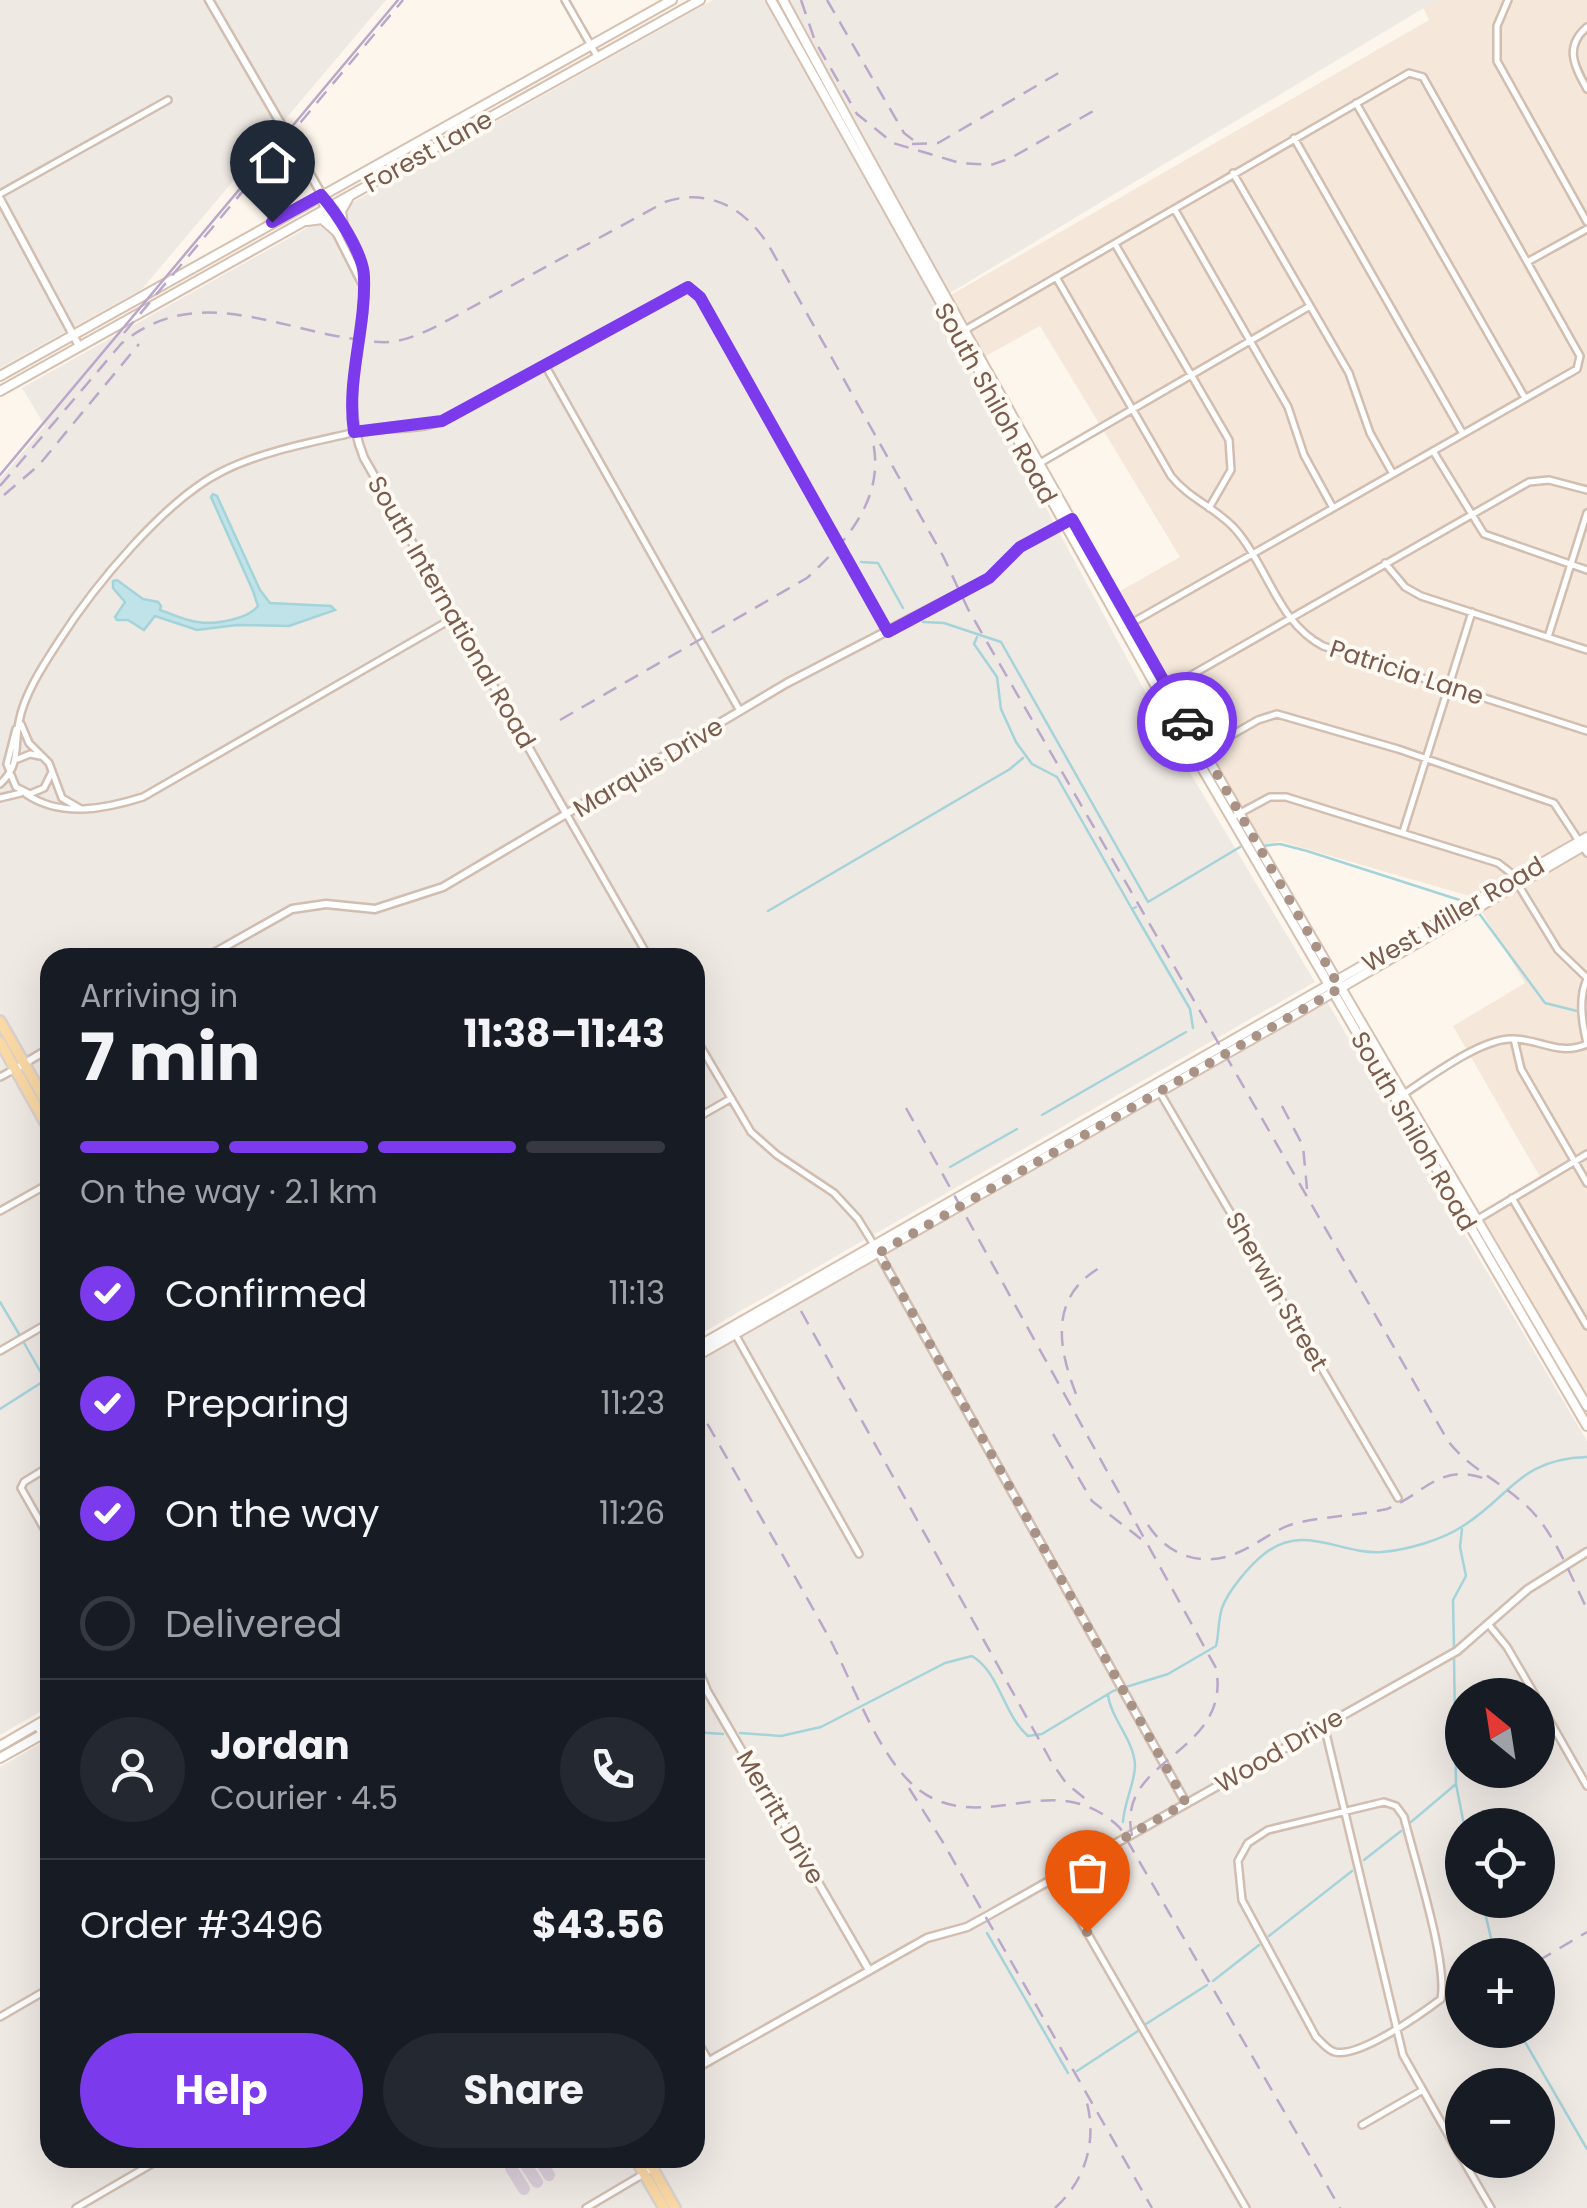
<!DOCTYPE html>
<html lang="en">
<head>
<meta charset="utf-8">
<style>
  body { margin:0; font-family:Poppins,sans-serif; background:#242831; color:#f1f3f6; height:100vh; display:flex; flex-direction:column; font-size:38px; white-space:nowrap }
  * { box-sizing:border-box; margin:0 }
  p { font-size:32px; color:#9ea1a6 }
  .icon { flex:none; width:55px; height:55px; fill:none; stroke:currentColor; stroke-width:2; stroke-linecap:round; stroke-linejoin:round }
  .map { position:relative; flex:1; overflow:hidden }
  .drawer { position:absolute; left:40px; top:948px; width:665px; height:1220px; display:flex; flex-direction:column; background:#171b24; border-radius:30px; box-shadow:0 10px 40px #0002 }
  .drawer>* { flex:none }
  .needle { width:65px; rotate:330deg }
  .fabs { position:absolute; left:1445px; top:1678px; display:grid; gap:20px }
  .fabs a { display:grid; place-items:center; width:110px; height:110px; border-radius:50%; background:#171b24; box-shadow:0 10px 40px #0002; font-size:50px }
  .pin { position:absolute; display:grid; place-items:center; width:85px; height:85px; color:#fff; margin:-102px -42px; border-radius:50% 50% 50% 0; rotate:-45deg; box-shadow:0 0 10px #0007 }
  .pin .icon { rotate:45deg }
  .courier { position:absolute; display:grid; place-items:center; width:100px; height:100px; margin:-50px; border:8px solid #7c3aed; border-radius:50%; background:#fff; color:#222; box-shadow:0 2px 12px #0007 }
  .summary em { font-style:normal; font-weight:700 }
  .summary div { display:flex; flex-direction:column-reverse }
  .summary { display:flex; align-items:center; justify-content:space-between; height:170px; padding:0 40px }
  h1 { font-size:65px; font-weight:700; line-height:75px }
  .bar { display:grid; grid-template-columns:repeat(4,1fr); gap:15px 10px; align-content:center; height:120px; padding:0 40px }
  .bar i { height:12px; border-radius:8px; background:#363941 }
  .bar .on { background:#7c3aed }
  .bar p { grid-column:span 4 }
  .line { display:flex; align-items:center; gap:25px; padding:0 40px; border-top:2px solid #363941 }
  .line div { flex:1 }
  .round { display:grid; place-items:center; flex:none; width:105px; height:105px; border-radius:52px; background:#242831 }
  ol { padding:0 40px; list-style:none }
  li { display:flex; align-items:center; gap:30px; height:110px }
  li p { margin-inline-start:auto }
  li .icon { padding:10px; border-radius:50%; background:#7c3aed; color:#fff; stroke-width:4 }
  li:last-child { color:#9ea1a6 }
  li i { width:55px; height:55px; border:5px solid #363941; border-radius:50% }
  .cta { display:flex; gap:20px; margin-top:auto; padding:20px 40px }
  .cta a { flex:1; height:115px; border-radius:60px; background:#7c3aed; color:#fff; font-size:40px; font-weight:700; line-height:115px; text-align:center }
  .cta a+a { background:#242831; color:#f1f3f6 }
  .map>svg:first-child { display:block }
  .residential { fill:#f5e8da }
  .industrial { fill:#efe9e4; fill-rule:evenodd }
  .water { fill:#bfe3e8; stroke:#a5d3da; stroke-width:2.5 }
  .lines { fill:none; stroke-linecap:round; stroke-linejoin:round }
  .stream { stroke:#a5d3da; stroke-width:2.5 }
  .taxiway { stroke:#dbcfda; stroke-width:12 }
  .minor-casing { stroke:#d1beb0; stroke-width:10 }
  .tertiary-casing { stroke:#d1beb0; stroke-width:11 }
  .secondary-casing { stroke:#d6c0b0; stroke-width:12 }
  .primary-casing { stroke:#dad1cd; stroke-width:14 }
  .minor { stroke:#fff; stroke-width:5 }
  .tertiary { stroke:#fff; stroke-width:6 }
  .secondary { stroke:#fff; stroke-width:8 }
  .primary { stroke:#fbd9a5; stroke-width:9 }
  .tram { stroke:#b9a8c9; stroke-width:2.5 }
  .rail { stroke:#b9a8c9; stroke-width:2.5; stroke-dasharray:15 10; stroke-linecap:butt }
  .done { stroke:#a89285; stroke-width:10; stroke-dasharray:0 18 }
  .route { stroke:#7c3aed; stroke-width:12 }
  .labels { text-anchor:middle; stroke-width:8; stroke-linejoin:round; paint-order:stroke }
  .street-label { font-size:25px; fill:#7a5c4d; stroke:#fffaf3 }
</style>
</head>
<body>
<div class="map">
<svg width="1587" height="2208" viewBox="0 0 1587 2208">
  <rect width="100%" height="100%" fill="#fdf6ec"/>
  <path class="residential" d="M1430 0H1587V832L1473 897 1279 841 1262 848 1115 594 1180 557 1040 326 984 357 949 296 1429 20 1422 5Z
    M1587 848V1401L1482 1221 1544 1184 1453 1026 1525 983 1480 909Z"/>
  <path class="industrial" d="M0 0H386L142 289 0 368V203L6 199 0 189Z
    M713 0H1437L935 302 1177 751 1315 982 695 1337V958H50V1101L0 1013V479L45 426 22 388Z
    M1326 1000 1587 1441V2208H680L651 2158H695V1361ZM1462 1695H1538V1770H1462ZM1462 1825H1538V1900H1462ZM1462 1955H1538V2030H1462ZM1462 2085H1538V2160H1462Z
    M0 1057 50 1144V1706L0 1735Z
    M50 1738V2158H628L657 2208H0V1767Z"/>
  <path class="water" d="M213 494 217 496 260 590 270 603 331 606 335 610 289 626 237 625 197 630 155 616 144 630 128 620H117L115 617 125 602 113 588V581L117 580 143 599 158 602 161 606 160 610C172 614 186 621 198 622 215 625 248 619 258 606L253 591 211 497Z"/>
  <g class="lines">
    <path class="stream" d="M861 562 878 563 903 608
      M923 622 944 623 1001 642 1148 902 1240 847
      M977 637 974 644 997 677 1001 709 1016 742 1032 764 1057 777 1132 909
      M1262 846 1280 844 1307 851 1469 903
      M1136 907 1132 909 1190 1009 1193 1028
      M768 911 1010 769 1023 758
      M1478 912 1545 1003 1577 1011
      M1042 1115 1186 1032
      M950 1167 1017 1129
      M0 1302 19 1334
      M23 1341 44 1378H50
      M0 1409 47 1379
      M1454 1648 1453 1600 1466 1576 1460 1547 1462 1529
      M1454 1657 1456 1784 1464 1825
      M1108 1695C1111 1719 1134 1740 1135 1765 1135 1783 1124 1802 1123 1822
      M695 1732 723 1734
      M740 1733 781 1736 821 1727 945 1663 972 1656C1000 1673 1003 1714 1028 1736L1042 1734 1113 1691 1168 1674 1216 1646C1219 1634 1218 1620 1222 1608 1228 1591 1249 1566 1264 1554 1304 1522 1340 1555 1382 1552 1407 1550 1442 1540 1463 1526 1511 1496 1519 1459 1587 1457
      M1411 1822 1456 1784
      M1364 1860 1401 1831
      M1482 1900 1495 1955
      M987 1933 1068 2073
      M1269 1936 1352 1871
      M1213 1981 1259 1945
      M1146 2024 1207 1985
      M1518 2030 1587 2149
      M1077 2071 1138 2031"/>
    <path class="taxiway" d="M539 2158 549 2175
      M523 2161 537 2182
      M511 2168 524 2189"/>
    <defs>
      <path id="minor" d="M565 0 597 56
        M1508 0 1497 26V61L1587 222
        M1587 27C1564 47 1574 65 1587 89
        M1356 103 1525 398
        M1294 138 1463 434
        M1233 173 1349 373 1370 433 1393 474
        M0 194 168 100
        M1175 210 1288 407 1304 455 1333 508
        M1115 244 1229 440 1231 470 1209 508
        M1529 261 1587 229
        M1056 277 1171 476C1189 499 1217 508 1236 530 1268 567 1278 623 1323 646L1587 731
        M965 330 1409 73 1423 77 1580 356 1577 369 1128 625
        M545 365 740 711
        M1433 451 1484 534 1587 570
        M1040 463 1310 306
        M1385 563 1405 587 1421 596 1587 650
        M1548 637 1587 513
        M1160 693 1529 482 1549 480 1587 490
        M21 724 29 743 49 763 62 798 81 809
        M1195 756 1258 720 1277 714 1398 749 1554 803 1587 853
        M18 759 30 754 40 756
        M10 771 7 764 16 729
        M11 775 16 787 30 794 44 788 51 774
        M0 784C21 765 14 747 19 722 24 694 44 664 59 641 94 586 164 501 221 472 260 452 309 443 352 433 381 426 414 432 442 421L688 287 700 297 888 632
        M26 794C61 818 105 809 143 797L455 617
        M0 798 21 793
        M567 815 649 958
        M1231 818 1270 797H1286L1498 863 1511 873 1558 950 1587 978
        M1403 832 1472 612
        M1587 979C1578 998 1582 1023 1587 1043
        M695 1037 751 1132 777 1155 834 1193 858 1219 874 1245
        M1514 1039 1521 1069 1587 1183
        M0 1077 15 1069
        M1159 1091 1398 1498
        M1396 1099C1425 1081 1476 1041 1509 1039 1538 1037 1557 1057 1587 1044
        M695 1119 730 1099
        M1512 1198 1587 1326
        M0 1211 50 1183
        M1478 1219 1587 1154
        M735 1334 859 1554
        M0 1351 50 1322
        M50 1466 24 1482 21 1488 50 1539
        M1489 1625 1507 1647 1535 1695
        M1538 1700 1587 1786
        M36 1725 50 1749
        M1324 1725 1403 2055 1462 2159
        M1384 1802 1396 1806 1404 1817C1414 1859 1448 1961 1441 1999 1421 2014 1359 2058 1335 2052 1327 2050 1322 2042 1316 2037L1242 1900 1238 1861 1248 1843 1268 1830Z
        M1055 1877 1246 2208
        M0 2017 50 1988
        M695 2037 709 2061
        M1362 2125 1423 2090
        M1463 2160 1491 2208
        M76 2208 162 2158
        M586 2208 652 2169"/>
      <path id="tertiary" d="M209 0 361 262C375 330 334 386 364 458L567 815
        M321 196 324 208 362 283
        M0 199 79 346
        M205 958 292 909 326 904 375 909 443 887 787 683 989 578 1020 547 1066 522
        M15 1069 50 1048
        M874 1245 1186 1803
        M695 1662 707 1691 869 1970
        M695 2069 927 1938 967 1927 987 1916 1457 1651 1528 1589 1587 1552"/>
      <path id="secondary" d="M771 0 1195 756 1587 1426
        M783 0C1039 475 1312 941 1587 1406
        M307 221 322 219 338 233
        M344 230 341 211 349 197
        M0 376 672 0
        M0 391 700 0
        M695 1348 1587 837
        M695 1357 1296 1014 1587 844
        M0 1746 50 1717
        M0 1758 50 1730"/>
      <path id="primary" d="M0 1021 50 1109
        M0 1042 50 1131
        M635 2158 664 2208
        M647 2158 675 2208"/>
    </defs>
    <use href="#minor" class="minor-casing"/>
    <use href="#tertiary" class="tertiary-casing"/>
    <use href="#secondary" class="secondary-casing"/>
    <use href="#primary" class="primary-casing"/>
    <use href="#minor" class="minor"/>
    <use href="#tertiary" class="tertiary"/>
    <use href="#secondary" class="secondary"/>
    <use href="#primary" class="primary"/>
    <path class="tram" d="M0 475 398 0"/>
    <path class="rail" d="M801 0 815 41 857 114 893 143 960 163 991 165 1011 158 1095 110
      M827 0 904 133 921 146
      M912 144 938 143 1062 71
      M124 333 403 0
      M0 486 121 344C188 288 260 321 336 336 354 339 372 343 390 342 408 340 425 332 441 324L665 202C709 187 746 209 769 246L943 556 968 609 1448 1441C1469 1468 1496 1479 1521 1501 1553 1527 1569 1573 1587 1609
      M4 495 39 465 139 344
      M560 720 807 578C846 542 885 499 873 442
      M1282 1106 1303 1146 1307 1189
      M906 1108 1216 1668C1233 1758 1107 1757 1134 1843
      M801 1311 1052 1763 1066 1783 1088 1801
      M1076 1394C1057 1345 1050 1296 1101 1267
      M695 1402C739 1480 784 1556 827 1634 853 1680 882 1774 932 1798 996 1829 1058 1768 1120 1828L1340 2208
      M1053 1434 1092 1501 1141 1539
      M1148 1525C1168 1556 1203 1568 1237 1553 1257 1545 1273 1530 1293 1524 1323 1516 1356 1516 1387 1509 1425 1494 1439 1462 1486 1479
      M909 1788 944 1844 1152 2208
      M1538 1961 1587 1932
      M1055 2208C1085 2181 1097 2142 1087 2103"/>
  </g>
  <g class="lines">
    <path class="done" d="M1087 1932 1056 1877 1186 1803 879 1253 1340 988 1187 722"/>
    <path class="route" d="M272 222 321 195C336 212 364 254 364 277 366 329 346 380 354 432L442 421 688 287 700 297 888 632 989 578 1020 547 1072 519 1187 722"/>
  </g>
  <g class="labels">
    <g class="street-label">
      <text transform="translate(428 151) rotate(-29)" y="9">Forest Lane</text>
      <text transform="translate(996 403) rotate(61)" y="9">South Shiloh Road</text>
      <text transform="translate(452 612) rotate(60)" y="9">South International Road</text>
      <text transform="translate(1407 672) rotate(18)" y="9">Patricia Lane</text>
      <text transform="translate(648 767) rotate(-31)" y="9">Marquis Drive</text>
      <text transform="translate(1453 914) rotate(-30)" y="9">West Miller Road</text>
      <text transform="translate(1414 1131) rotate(60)" y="9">South Shiloh Road</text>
      <text transform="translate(1277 1291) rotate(60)" y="9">Sherwin Street</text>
      <text transform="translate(1279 1750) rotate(-30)" y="9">Wood Drive</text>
      <text transform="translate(781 1817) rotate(60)" y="9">Merritt Drive</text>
    </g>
  </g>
</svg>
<div class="fabs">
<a><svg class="needle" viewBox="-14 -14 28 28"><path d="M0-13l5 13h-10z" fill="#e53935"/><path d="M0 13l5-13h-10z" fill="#9ea1a6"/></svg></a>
<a><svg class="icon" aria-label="locate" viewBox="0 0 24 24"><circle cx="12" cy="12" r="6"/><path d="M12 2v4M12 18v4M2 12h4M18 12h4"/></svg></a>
<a>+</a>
<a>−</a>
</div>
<div class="pin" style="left:1087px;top:1932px;background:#ea580c"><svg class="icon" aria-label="bag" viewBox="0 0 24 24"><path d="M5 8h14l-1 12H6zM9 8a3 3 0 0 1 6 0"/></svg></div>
<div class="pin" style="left:272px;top:222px;background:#1f2937"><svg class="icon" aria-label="home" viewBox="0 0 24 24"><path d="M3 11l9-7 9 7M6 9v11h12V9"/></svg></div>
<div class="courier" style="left:1187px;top:722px"><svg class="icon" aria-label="car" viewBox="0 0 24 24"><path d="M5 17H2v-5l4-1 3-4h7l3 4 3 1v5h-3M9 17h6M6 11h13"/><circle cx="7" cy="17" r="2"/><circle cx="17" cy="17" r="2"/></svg></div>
<section class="drawer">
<div class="summary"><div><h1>7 min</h1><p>Arriving in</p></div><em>11:38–11:43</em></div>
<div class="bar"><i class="on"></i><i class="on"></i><i class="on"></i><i></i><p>On the way · 2.1 km</p></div>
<ol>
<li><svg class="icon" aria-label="check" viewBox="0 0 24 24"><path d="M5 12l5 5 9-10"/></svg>Confirmed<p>11:13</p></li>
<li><svg class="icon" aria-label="check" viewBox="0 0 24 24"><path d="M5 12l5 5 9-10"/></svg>Preparing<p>11:23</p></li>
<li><svg class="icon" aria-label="check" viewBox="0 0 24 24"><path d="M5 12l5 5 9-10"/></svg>On the way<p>11:26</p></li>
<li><i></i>Delivered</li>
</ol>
<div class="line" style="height:180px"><a class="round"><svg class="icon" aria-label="person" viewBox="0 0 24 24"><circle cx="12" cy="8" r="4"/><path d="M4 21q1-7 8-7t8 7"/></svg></a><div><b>Jordan</b><p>Courier · 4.5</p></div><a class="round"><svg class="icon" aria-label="phone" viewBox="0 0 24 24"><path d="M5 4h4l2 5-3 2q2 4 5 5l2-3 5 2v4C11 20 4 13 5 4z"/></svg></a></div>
<div class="line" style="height:130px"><div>Order #3496</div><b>$43.56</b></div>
<div class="cta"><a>Help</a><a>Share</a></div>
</section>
</div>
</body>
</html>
